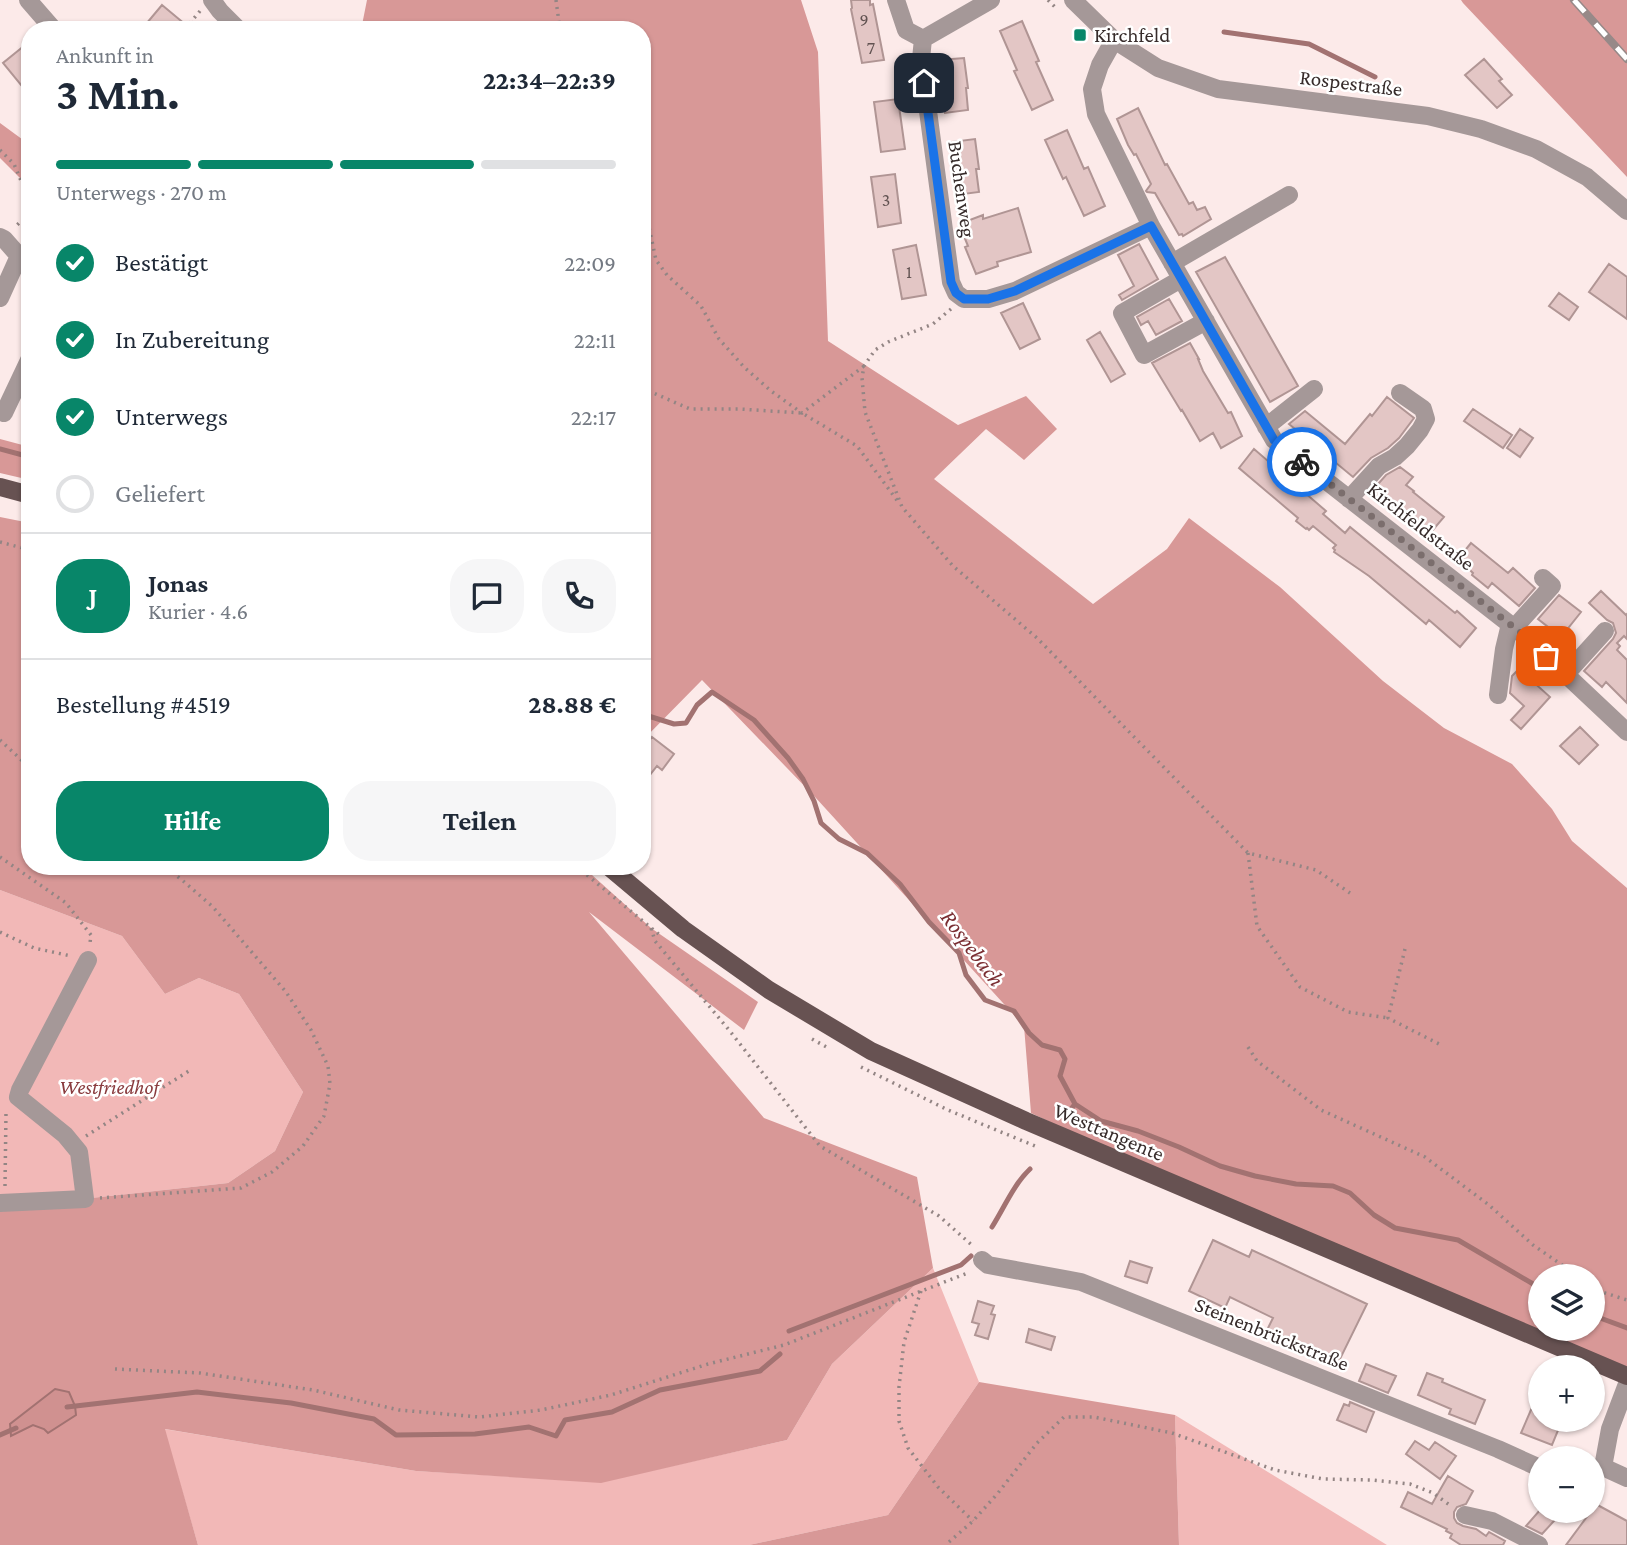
<!DOCTYPE html>
<html lang="de">
<head>
<meta charset="utf-8">
<style>
  body { margin:0; font-family:"Crimson Pro",serif; background:#f6f6f7; color:#1f2937; height:100vh; display:flex; flex-direction:column; font-size:26px; white-space:nowrap }
  * { box-sizing:border-box; margin:0 }
  p { font-size:23px; color:#747a83 }
  .icon { flex:none; width:38px; height:38px; fill:none; stroke:currentColor; stroke-width:2; stroke-linecap:round; stroke-linejoin:round }
  .map { position:relative; flex:1; overflow:hidden }
  .panel { position:absolute; left:21px; top:21px; width:630px; height:854px; display:flex; flex-direction:column; background:#fff; border-radius:28px; box-shadow:0 2px 5px #0004 }
  .panel>* { flex:none }
  .tools { position:absolute; left:1528px; top:1264px; display:grid; gap:14px }
  .tools a { display:grid; place-items:center; width:77px; height:77px; border-radius:50%; background:#fff; box-shadow:0 2px 5px #0004; font-size:35px }
  .pin { position:absolute; display:grid; place-items:center; width:60px; height:60px; color:#fff; margin:-30px; border-radius:14px; box-shadow:0 4px 10px #0006 }
  .courier { position:absolute; display:grid; place-items:center; width:70px; height:70px; margin:-35px; border:5px solid #1a73e8; border-radius:50%; background:#fff; color:#222; box-shadow:0 2px 9px #0007 }
  .headline em { font-style:normal; font-weight:700 }
  .headline div { display:flex; flex-direction:column-reverse }
  .headline { display:flex; align-items:center; justify-content:space-between; height:119px; padding:0 35px }
  h1 { font-size:46px; font-weight:700; line-height:52px }
  .bar { display:grid; grid-template-columns:repeat(4,1fr); gap:10px 7px; align-content:center; height:84px; padding:0 35px }
  .bar i { height:9px; border-radius:5px; background:#e0e1e3 }
  .bar .current { background:#088669 }
  .bar p { grid-column:span 4 }
  .line { display:flex; align-items:center; gap:18px; padding:0 35px; border-top:2px solid #e0e1e3 }
  .line div { flex:1 }
  .round { display:grid; place-items:center; flex:none; width:74px; height:74px; border-radius:28px; background:#f6f6f7 }
  ol { padding:0 35px; list-style:none }
  li { display:flex; align-items:center; gap:21px; height:77px }
  li p { margin-inline-start:auto }
  li .icon { padding:7px; border-radius:50%; background:#088669; color:#fff; stroke-width:4 }
  li:last-child { color:#747a83 }
  li i { width:38px; height:38px; border:4px solid #e0e1e3; border-radius:50% }
  .button { display:flex; gap:14px; margin-top:auto; padding:14px 35px }
  .button a { flex:1; height:80px; border-radius:28px; background:#088669; color:#fff; font-size:28px; font-weight:700; line-height:80px; text-align:center }
  .button a+a { background:#f6f6f7; color:#1f2937 }
  .map>svg:first-child { display:block }
  .green { fill:#f2b8b7 }
  .forest { fill:#d89897; fill-rule:evenodd }
  .water { fill:#d09190; stroke:#a27271; stroke-width:2 }
  .lines { fill:none; stroke-linecap:round; stroke-linejoin:round }
  .stream { stroke:#a27271; stroke-width:5 }
  .building { fill:#e3c6c5; stroke:#b09594; stroke-width:2 }
  .path { stroke:#938584; stroke-width:3.5; stroke-dasharray:2 5; stroke-linecap:butt }
  .minor { stroke:#a59898; stroke-width:18 }
  .major { stroke:#675252; stroke-width:18 }
  .rail-casing { stroke:#978988; stroke-width:8 }
  .rail { stroke:#fff; stroke-width:5; stroke-dasharray:16; stroke-linecap:butt }
  .done { stroke:#7b6e6d; stroke-width:7; stroke-dasharray:0 12.6 }
  .route { stroke:#1a73e8; stroke-width:9 }
  .poi-dot { fill:#088669; stroke:#fff; stroke-width:2.5 }
  .labels { text-anchor:middle; stroke-width:5; stroke-linejoin:round; paint-order:stroke }
  .number-label { font-size:18px; fill:#615251 }
  .poi-label { font-size:21px; fill:#362b2a; stroke:#fff; text-anchor:start }
  .street-label { font-size:21px; fill:#362b2a; stroke:#fff }
  .park-label { font-size:21px; font-style:italic; fill:#893b3e; stroke:#fff }
  .water-label { font-size:23px; font-style:italic; fill:#7a2e32; stroke:#fff }
</style>
</head>
<body>
<div class="map">
<svg width="1627" height="1545" viewBox="0 0 1627 1545">
  <rect width="100%" height="100%" fill="#fceae9"/>
  <path class="green" d="M0 890 122 936 165 994 199 978 239 994 303 1092 275 1151 228 1183 0 1208Z
    M933 1268 979 1382 888 1515 749 1545H198L164 1429 416 1471 601 1482 787 1440 832 1364Z
    M1175 1415 1387 1545H1179Z"/>
  <path class="forest" d="M367 0H801L818 52 828 341 958 425 1026 396 1057 429 1024 460 986 429 934 479 1093 604 1167 549 1189 518 1280 587 1383 681 1444 728 1512 764 1552 809 1572 841 1627 888V1367L1115 1153 1031 1113 1024 1026 815 797 702 680 642 741V30H361ZM1540 1276H1592V1328H1540Z
    M1461 0H1627V177L1463 3Z
    M0 123 30 145V188L0 158Z
    M0 439 30 447V480L0 473Z
    M0 517 30 523V866H582L651 928 758 1002 744 1030 589 912 764 1118 917 1177 933 1268 832 1364 787 1440 601 1483 416 1471 165 1429 198 1545H0V1208L228 1183 275 1151 303 1092 239 994 199 978 165 994 122 936 0 890Z
    M979 1382 1175 1415 1179 1545H749L888 1515Z"/>
  <path class="water" d="M55 1389 69 1392 75 1406 76 1415 48 1433 44 1429 33 1425 11 1436 10 1424Z"/>
  <g class="lines">
    <path class="stream" d="M1224 32 1309 44 1375 77
      M0 449 30 457
      M642 714 674 724 686 723 697 705 712 692 754 720 788 758 803 779 814 801 821 823 839 839 867 853 900 884 929 922 959 953 966 975 985 1000 1014 1011 1029 1033 1042 1045 1060 1050 1065 1059 1060 1076 1075 1104 1101 1121 1138 1131 1179 1147 1220 1166 1255 1176 1296 1184 1333 1186 1350 1193 1374 1215 1395 1228 1458 1240 1540 1288
      M1067 1114 1075 1104
      M992 1227C1004 1208 1014 1184 1030 1169
      M1592 1315 1627 1328
      M789 1331 961 1265 971 1256
      M67 1407 197 1392 291 1403 374 1419 396 1435 475 1434 529 1427 556 1436 565 1420 612 1412 660 1390 760 1371 780 1354
      M0 1435 16 1428"/>
  </g>
  <path class="building" d="M851 0H870V5L873 4 884 60 862 63 851 9 852 8Z
    M162 5 192 30H141Z
    M1022 21 1039 61 1036 62 1053 100 1032 110 1014 71 1017 70 1000 31Z
    M30 41V96L3 63Z
    M964 58 968 88H966L968 110 945 113 941 83H943L940 60Z
    M1484 59 1502 79 1499 81 1512 95 1497 108 1465 75Z
    M898 99 905 149 881 152 874 102Z
    M1138 108 1165 165 1167 164 1189 204 1193 202 1197 210 1205 207 1211 219 1183 236 1182 234 1179 235 1155 193 1147 192 1146 191 1151 184 1136 154 1134 155 1128 145 1117 119Z
    M1067 130 1084 169 1088 167 1105 206 1084 216 1066 177 1063 179 1045 140Z
    M975 139 979 169H976L979 192 956 195 952 165H954L951 142Z
    M895 174 901 223 878 227 871 177Z
    M1018 208 1031 252 997 262 998 266 976 274 965 247 968 246 959 224 983 215V219Z
    M1139 244 1158 279 1122 300 1119 295 1134 286 1118 255Z
    M916 245 926 295 902 299 893 250Z
    M1225 257 1298 386 1270 402 1196 272Z
    M1609 264 1627 277V319L1589 292Z
    M1559 293 1578 307 1569 320 1549 306Z
    M1169 299 1182 321 1156 335 1148 321 1141 325 1137 317Z
    M1023 303 1040 339 1020 349 1001 313Z
    M1100 332 1125 374 1111 382 1087 340Z
    M1190 343 1199 359H1198L1203 371 1228 413 1231 412 1242 436 1221 448 1213 433 1200 441 1182 410 1181 411 1152 363Z
    M1387 397 1414 418 1399 438 1388 448 1371 458 1353 477 1289 424 1305 411 1345 444 1370 414 1372 416Z
    M1473 409 1512 435 1503 448 1464 421Z
    M1520 429 1533 438 1520 457 1507 448Z
    M1254 449 1326 511 1323 514 1345 533 1350 527 1455 613 1457 611 1476 628 1460 647 1429 620 1426 624 1369 576 1334 552 1335 550 1333 548 1336 545 1313 526 1309 530 1307 528 1306 529 1296 521 1298 518 1239 468Z
    M1400 467 1413 477 1406 485 1414 491 1413 492 1444 517 1426 538 1371 492 1386 475Z
    M1471 543 1508 573 1513 568 1535 588 1519 606 1492 583 1488 588 1472 575 1473 573 1458 559Z
    M1601 591 1626 615 1627 614V639L1624 636 1617 643 1620 646 1617 650 1627 660V703L1606 682 1602 687 1584 671 1613 639 1616 633 1613 623 1607 620 1589 603Z
    M1559 595 1581 612 1561 637 1538 619Z
    M1519 669 1550 697 1521 729 1511 720 1524 706 1510 693 1512 676Z
    M1580 727 1598 745 1579 764 1560 746Z
    M652 737 674 754 662 770 657 766 642 785V750Z
    M1213 1240 1249 1257 1252 1250 1367 1304 1338 1363 1267 1330 1273 1318 1230 1297 1225 1308 1189 1291Z
    M1130 1261 1152 1268 1147 1283 1125 1276Z
    M978 1301 994 1306 991 1314 995 1315 988 1339 975 1335 979 1324 972 1322Z
    M1029 1329 1055 1337 1051 1350 1026 1342Z
    M1366 1364 1396 1376 1388 1393 1359 1381Z
    M1427 1373 1443 1379 1442 1382 1485 1400 1475 1424 1449 1414 1451 1409 1418 1395Z
    M1540 1389V1419H1551L1561 1423 1552 1445 1521 1433Z
    M1350 1402 1374 1412 1366 1432 1337 1420 1344 1404 1349 1406Z
    M1415 1441 1429 1450 1435 1442 1456 1456 1440 1479 1406 1454Z
    M1448 1476 1473 1491 1466 1504 1457 1507 1454 1512V1518L1457 1523 1463 1526 1476 1529 1486 1536 1489 1532 1505 1541 1503 1545H1461L1450 1538 1452 1534 1446 1531 1447 1529 1401 1507 1408 1492 1432 1504Z
    M1592 1502 1627 1521V1545H1566L1592 1510Z
    M1540 1510H1564L1542 1534 1526 1526Z"/>
  <g class="lines">
    <path class="path" d="M556 0 560 30
      M1048 0 1055 7
      M200 11 191 22 200 30
      M1080 35 1087 40
      M0 150 14 164 27 195 24 218 15 227
      M642 194 656 260 667 275 701 306 719 339 744 367 771 391 802 413 864 366
      M951 309 933 324 888 342 875 350 864 366 862 378 865 412 902 507 953 566 1037 638 1248 853 1316 870 1350 893
      M642 388 690 409H739L802 413 857 446 899 503
      M0 542 30 550
      M0 740 30 768
      M1248 853 1257 926 1300 987 1348 1012 1388 1018
      M0 857 66 903 91 935 90 943
      M576 866 661 936
      M651 928 655 941 729 1030 820 1146 939 1216 974 1247
      M0 932 34 948 71 956
      M1405 949 1388 1018 1443 1046
      M812 1039 830 1049
      M1248 1047 1257 1061 1321 1110 1425 1157 1489 1205 1533 1245 1578 1276
      M861 1067 948 1110 1035 1146
      M86 1136 192 1069
      M5 1186 6 1112 8 1110
      M100 1198 241 1188 272 1172 303 1146 324 1116 330 1084 328 1066 311 1030 286 992 213 907 182 880 164 866
      M1592 1286 1602 1292 1627 1300
      M921 1291 904 1342 899 1387V1421L908 1448 938 1487 973 1521
      M115 1369 200 1373 313 1390 399 1410 479 1417 541 1410 611 1395 708 1364 784 1345 970 1272
      M949 1542 973 1521 998 1493 1037 1443 1064 1417H1094L1172 1433 1275 1470 1323 1479 1372 1480 1410 1484 1433 1493 1451 1506"/>
    <path class="minor" d="M28 0 54 30
      M212 0 220 11 239 30
      M896 0 906 30 923 39 991 0
      M1073 0 1114 40 1158 68 1218 89 1428 116 1481 129 1536 149 1587 177 1627 211
      M923 39 921 59 951 282 956 293 964 299H988L1015 291 1151 226 1096 114 1092 89 1100 65 1114 40
      M1151 226 1274 440 1526 637 1627 732
      M0 237 4 239 19 256 0 298
      M1172 263 1289 195
      M1181 279 1122 313 1144 355 1206 321
      M4 413 30 358
      M1266 427 1314 389
      M1349 499 1379 466 1395 457 1407 446 1420 430 1426 419 1423 409 1400 393
      M1514 628 1552 586 1543 578
      M1566 674 1605 631
      M1498 695 1504 649 1510 624
      M0 1203 85 1199 79 1152 65 1135 18 1097 20 1090 88 960
      M982 1260 988 1265 1081 1282 1498 1449 1540 1468
      M1627 1384 1610 1429 1603 1467 1627 1478
      M1465 1515 1492 1521 1539 1545"/>
    <path class="major" d="M0 487 30 495
      M608 866 683 929 769 990 871 1051 1026 1121 1627 1376"/>
    <defs>
      <path id="rail" d="M1574 0 1627 59"/>
    </defs>
    <use href="#rail" class="rail-casing"/>
    <use href="#rail" class="rail"/>
  </g>
  <g class="lines">
    <path class="done" d="M1302 462 1525 636 1546 656"/>
    <path class="route" d="M924 83 951 282 956 293 964 299H988L1015 291 1151 226 1274 440 1302 462"/>
  </g>
  <rect class="poi-dot" x="1073" y="28" width="14" height="14" rx="3.5"/>
  <g class="labels">
    <g class="number-label">
      <text x="864" y="26">9</text>
      <text x="871" y="54">7</text>
      <text x="886" y="206">3</text>
      <text x="909" y="278">1</text>
    </g>
    <g class="poi-label">
      <text x="1094" y="42">Kirchfeld</text>
    </g>
    <g class="street-label">
      <text transform="translate(1351 83) rotate(7)" y="7">Rospestraße</text>
      <text transform="translate(962 189) rotate(82)" y="7">Buchenweg</text>
      <text transform="translate(1421 526) rotate(38)" y="7">Kirchfeldstraße</text>
      <text transform="translate(1109 1132) rotate(23)" y="7">Westtangente</text>
      <text transform="translate(1272 1334) rotate(22)" y="7">Steinenbrückstraße</text>
    </g>
    <g class="park-label">
      <text x="109" y="1094">Westfriedhof</text>
    </g>
    <g class="water-label">
      <text transform="translate(973 948) rotate(53)" y="8">Rospebach</text>
    </g>
  </g>
</svg>
<div class="tools">
<a><svg class="icon" aria-label="layers" viewBox="0 0 24 24"><path d="M12 4l9 5-9 5-9-5zM3 14l9 5 9-5"/></svg></a>
<a>+</a>
<a>−</a>
</div>
<div class="pin" style="left:1546px;top:656px;background:#ea580c"><svg class="icon" aria-label="bag" viewBox="0 0 24 24"><path d="M5 8h14l-1 12H6zM9 8a3 3 0 0 1 6 0"/></svg></div>
<div class="pin" style="left:924px;top:83px;background:#1f2937"><svg class="icon" aria-label="home" viewBox="0 0 24 24"><path d="M3 11l9-7 9 7M6 9v11h12V9"/></svg></div>
<div class="courier" style="left:1302px;top:462px"><svg class="icon" aria-label="bike" viewBox="0 0 24 24"><circle cx="6" cy="16" r="4"/><circle cx="18" cy="16" r="4"/><path d="M6 16l4-8h5l3 8M10 8l3 8H6M13 5h3"/></svg></div>
<section class="panel">
<div class="headline"><div><h1>3 Min.</h1><p>Ankunft in</p></div><em>22:34–22:39</em></div>
<div class="bar"><i class="current"></i><i class="current"></i><i class="current"></i><i></i><p>Unterwegs · 270 m</p></div>
<ol>
<li><svg class="icon" aria-label="check" viewBox="0 0 24 24"><path d="M5 12l5 5 9-10"/></svg>Bestätigt<p>22:09</p></li>
<li><svg class="icon" aria-label="check" viewBox="0 0 24 24"><path d="M5 12l5 5 9-10"/></svg>In Zubereitung<p>22:11</p></li>
<li><svg class="icon" aria-label="check" viewBox="0 0 24 24"><path d="M5 12l5 5 9-10"/></svg>Unterwegs<p>22:17</p></li>
<li><i></i>Geliefert</li>
</ol>
<div class="line" style="height:126px"><b class="round" style="background:#088669;color:#fff">J</b><div><b>Jonas</b><p>Kurier · 4.6</p></div><a class="round"><svg class="icon" aria-label="chat" viewBox="0 0 24 24"><path d="M4 5h16v11H9l-5 4z"/></svg></a><a class="round"><svg class="icon" aria-label="phone" viewBox="0 0 24 24"><path d="M5 4h4l2 5-3 2q2 4 5 5l2-3 5 2v4C11 20 4 13 5 4z"/></svg></a></div>
<div class="line" style="height:91px"><div>Bestellung #4519</div><b>28.88 €</b></div>
<div class="button"><a>Hilfe</a><a>Teilen</a></div>
</section>
</div>
</body>
</html>
